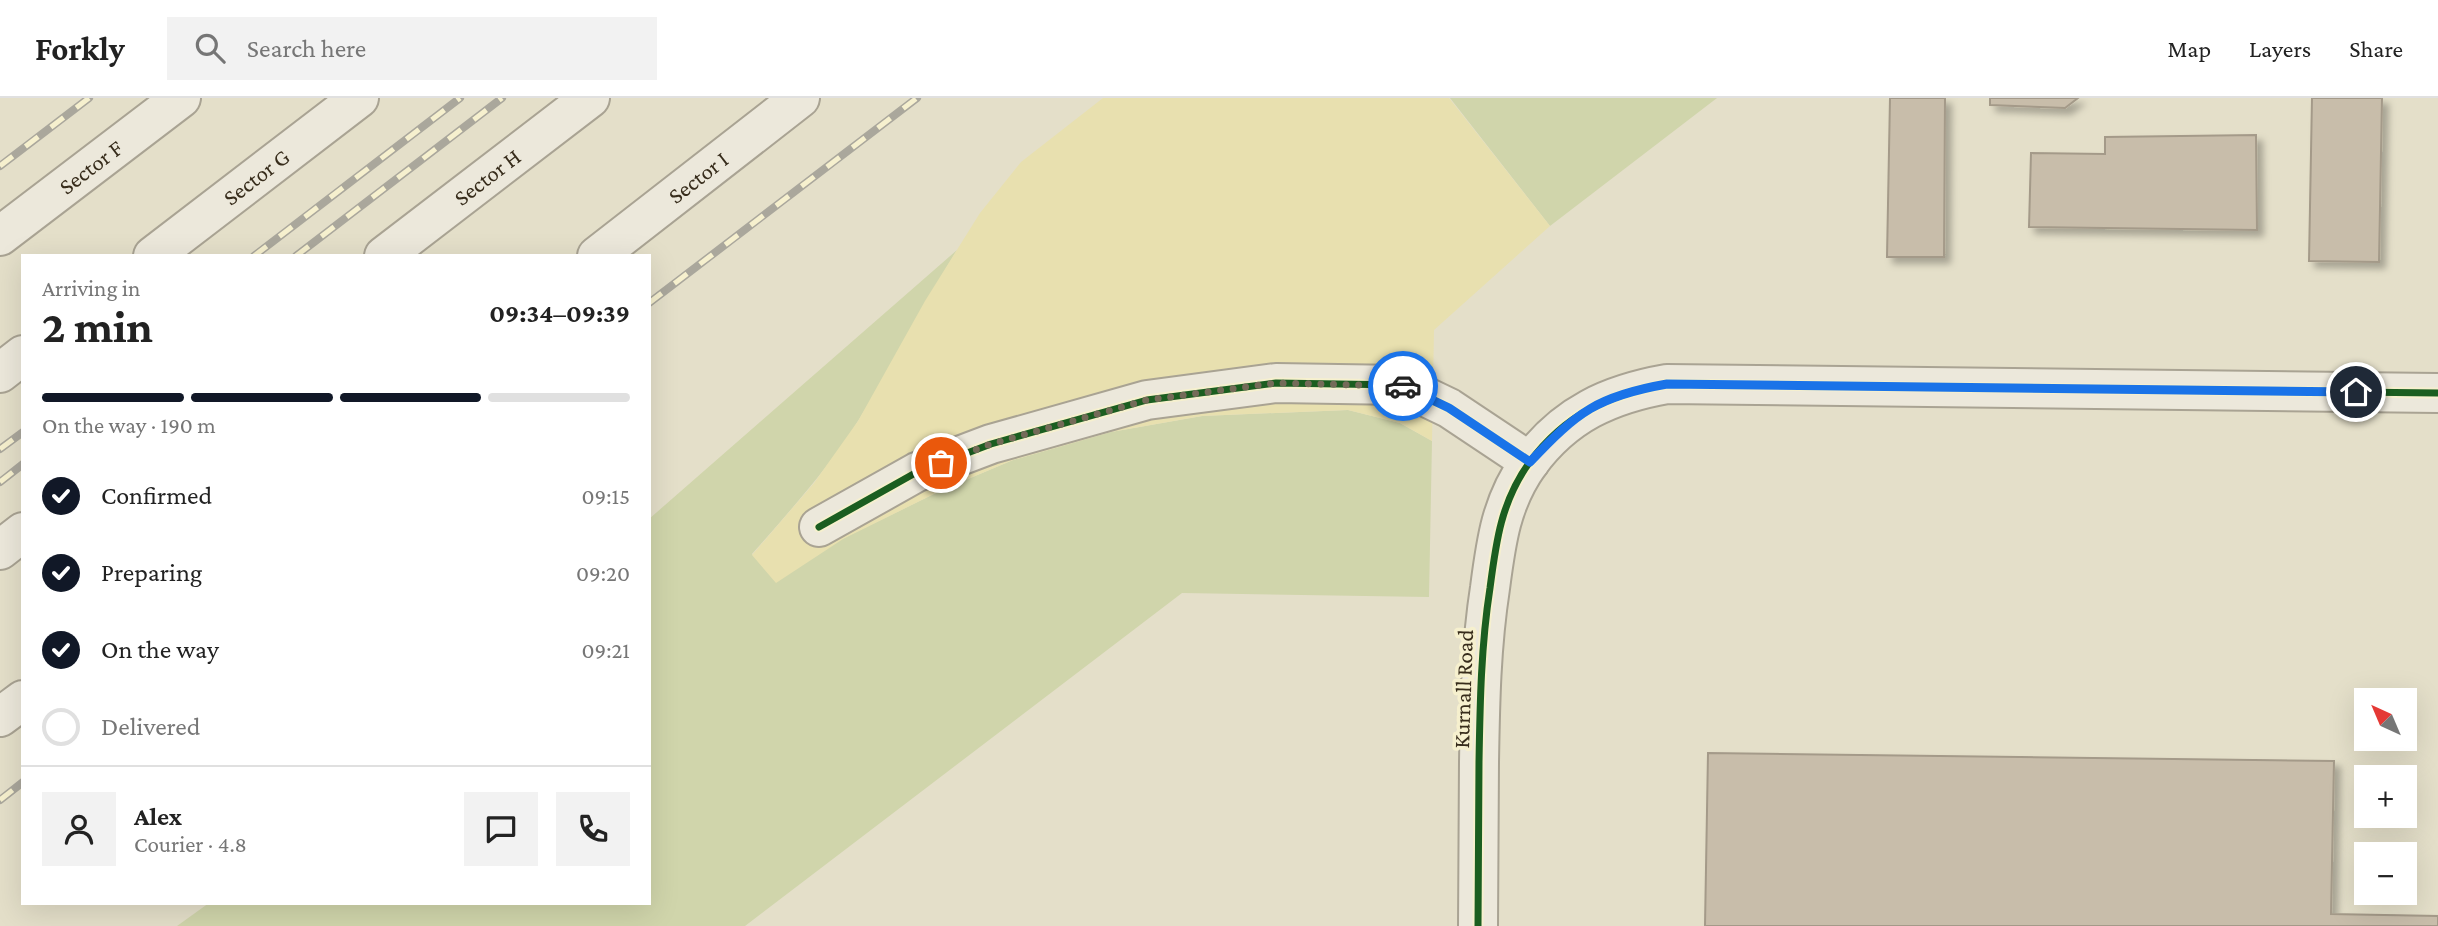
<!DOCTYPE html>
<html lang="en">
<head>
<meta charset="utf-8">
<style>
  body { margin:0; font-family:"Crimson Pro",serif; background:#f2f2f2; color:#222; height:100vh; display:flex; flex-direction:column; font-size:26px; white-space:nowrap }
  * { box-sizing:border-box; margin:0 }
  p { font-size:23px; color:#767676 }
  .icon { flex:none; width:38px; height:38px; fill:none; stroke:currentColor; stroke-width:2; stroke-linecap:round; stroke-linejoin:round }
  .map { position:relative; flex:1; overflow:hidden }
  .sheet { position:absolute; left:21px; top:156px; width:630px; height:651px; display:flex; flex-direction:column; background:#fff; border-radius:0px; box-shadow:0 7px 28px #0002 }
  .sheet>* { flex:none }
  .needle { width:46px; rotate:316deg }
  .controls { position:absolute; left:2354px; top:590px; display:grid; gap:14px }
  .controls a { display:grid; place-items:center; width:63px; height:63px; border-radius:0px; background:#fff; box-shadow:0 7px 28px #0002; font-size:35px }
  .pin { position:absolute; display:grid; place-items:center; width:60px; height:60px; color:#fff; margin:-30px; border:4px solid #fff; border-radius:50%; box-shadow:0 2px 7px #0007 }
  .courier { position:absolute; display:grid; place-items:center; width:70px; height:70px; margin:-35px; border:5px solid #1a73e8; border-radius:50%; background:#fff; color:#222; box-shadow:0 2px 9px #0007 }
  .head em { font-style:normal; font-weight:700 }
  .head div { display:flex; flex-direction:column-reverse }
  .head { display:flex; align-items:center; justify-content:space-between; height:119px; padding:0 21px }
  h1 { font-size:46px; font-weight:700; line-height:52px }
  .bar { display:grid; grid-template-columns:repeat(4,1fr); gap:10px 7px; align-content:center; height:84px; padding:0 21px }
  .bar i { height:9px; border-radius:5px; background:#e0e0e0 }
  .bar .on { background:#111827 }
  .bar p { grid-column:span 4 }
  .line { display:flex; align-items:center; gap:18px; padding:0 21px; border-top:2px solid #e0e0e0 }
  .line div { flex:1 }
  .round { display:grid; place-items:center; flex:none; width:74px; height:74px; border-radius:0px; background:#f2f2f2 }
  ol { padding:0 21px; list-style:none }
  li { display:flex; align-items:center; gap:21px; height:77px }
  li p { margin-inline-start:auto }
  li .icon { padding:7px; border-radius:50%; background:#111827; color:#fff; stroke-width:4 }
  li:last-child { color:#767676 }
  li i { width:38px; height:38px; border:4px solid #e0e0e0; border-radius:50% }
  header { display:flex; align-items:center; gap:42px; box-sizing:border-box; height:98px; padding:0 35px; background:#fff; border-bottom:2px solid #e0e0e0 }
  header strong { font-size:33px }
  nav { display:flex; gap:38px; margin-inline-start:auto; font-size:24px }
  .search { width:490px; height:63px; background:#f2f2f2; display:flex; align-items:center; gap:18px; box-sizing:border-box; padding:0 24px; border-radius:0px; color:#767676; font-size:26px }
  .map>svg:first-child { display:block }
  .green { fill:#d0d5ab }
  .sand { fill:#e8e0af }
  .building { fill:#c8bdaa; stroke:#a49a89; stroke-width:2; filter:url(#shadow) }
  .lines { fill:none; stroke-linecap:round; stroke-linejoin:round }
  .minor-casing { stroke:#a9a393; stroke-width:42 }
  .minor { stroke:#ece8db; stroke-width:38 }
  .rail-casing { stroke:#aaa79c; stroke-width:8 }
  .rail { stroke:#f6f0ce; stroke-width:5; stroke-dasharray:16; stroke-linecap:butt }
  .cycleway-casing { stroke:#f6f0ce; stroke-width:11 }
  .cycleway { stroke:#1b5e20; stroke-width:7 }
  .done { stroke:#746b58; stroke-width:7; stroke-dasharray:0 12.6 }
  .route { stroke:#1a73e8; stroke-width:9 }
  .labels { text-anchor:middle; stroke-width:7; stroke-linejoin:round; paint-order:stroke }
  .street-label { font-size:23px; fill:#372c1b; stroke:#f6f0ce }
</style>
</head>
<body>
<header>
<strong>Forkly</strong>
<div class="search"><svg class="icon" aria-label="search" viewBox="0 0 24 24"><circle cx="10" cy="10" r="6"/><path d="M15 15l6 6"/></svg>Search here</div>
<nav><a>Map</a><a>Layers</a><a>Share</a></nav>
</header>
<div class="map">
<svg width="2438" height="828" viewBox="0 0 2438 828">
  <defs>
    <filter id="shadow"><feDropShadow dx="6" dy="6" stdDeviation="3.5" flood-color="#0004"/></filter>
  </defs>
  <rect width="100%" height="100%" fill="#e4dfc9"/>
  <path class="green" d="M1450 0H1717L1550 128Z
    M957 152C922 208 893 267 858 323 828 371 789 414 752 456L776 484 842 441 942 392 1013 362 1111 334 1202 318 1348 312 1400 325 1432 343 1429 499 1182 495 745 828H177L209 805H649V421Z"/>
  <path class="sand" d="M1103 0H1449L1550 128 1434 232 1432 343 1400 325 1348 312 1202 318 1111 334 1013 362 942 392 843 441 776 485 752 457 814 385 858 323 925 203 980 115 1021 64Z"/>
  <path class="building" d="M1890 0H1945L1944 159H1887Z
    M1990 0H2078L2065 10 1990 7Z
    M2312 0H2382L2379 164 2309 163Z
    M2256 37 2257 132 2029 129 2031 55 2105 56V39Z
    M1708 655 2334 663 2331 816 2438 818V828H1705Z"/>
  <g class="lines">
    <defs>
      <g id="minor">
        <path id="s1" d="M0 138 181 0"/>
        <path id="s2" d="M153 158 359 0"/>
        <path id="s3" d="M384 158 590 0"/>
        <path id="s4" d="M597 158 800 0"/>
        <path d="M0 275 23 257"/>
        <path d="M819 429 917 374 991 346 1147 302 1276 285 1401 287 1449 310 1530 364"/>
        <path d="M0 452 23 434"/>
        <path d="M0 619 23 602"/>
        <path d="M1478 828C1478 773 1479 719 1479 664 1480 605 1481 548 1490 490 1496 444 1501 404 1529 365 1565 316 1610 296 1667 286L2438 295"/>
      </g>
    </defs>
    <use href="#minor" class="minor-casing"/>
    <use href="#minor" class="minor"/>
    <defs>
      <path id="rail" d="M0 68 89 0
        M254 158 460 0
        M296 158 502 0
        M649 205 917 0
        M0 351 23 334
        M0 384 23 366
        M0 702 23 684"/>
    </defs>
    <use href="#rail" class="rail-casing"/>
    <use href="#rail" class="rail"/>
    <defs>
      <path id="cycleway" d="M819 429 917 374 991 346 1147 302 1276 285 1401 287 1449 310 1530 364
        M1478 828C1478 773 1479 719 1479 664 1480 605 1481 548 1490 490 1496 444 1501 404 1529 365 1565 316 1610 296 1667 286L2438 295"/>
    </defs>
    <use href="#cycleway" class="cycleway-casing"/>
    <use href="#cycleway" class="cycleway"/>
  </g>
  <g class="lines">
    <path class="done" d="M941 365 991 346 1147 302 1276 285 1403 288"/>
    <path class="route" d="M1403 288 1449 310 1530 364C1577 314 1598 298 1667 286L2356 294"/>
  </g>
  <g class="labels">
    <g class="street-label">
      <text dy="8" stroke="none"><textPath href="#s1" startOffset="114">Sector F</textPath></text>
      <text dy="8" stroke="none"><textPath href="#s2" startOffset="130">Sector G</textPath></text>
      <text dy="8" stroke="none"><textPath href="#s3" startOffset="130">Sector H</textPath></text>
      <text dy="8" stroke="none"><textPath href="#s4" startOffset="128">Sector I</textPath></text>
      <text transform="translate(1463 591) rotate(-88)" y="8">Kurnall Road</text>
    </g>
  </g>
</svg>
<div class="controls">
<a><svg class="needle" viewBox="-14 -14 28 28"><path d="M0-13l5 13h-10z" fill="#e53935"/><path d="M0 13l5-13h-10z" fill="#767676"/></svg></a>
<a>+</a>
<a>−</a>
</div>
<div class="pin" style="left:941px;top:365px;background:#ea580c"><svg class="icon" aria-label="bag" viewBox="0 0 24 24"><path d="M5 8h14l-1 12H6zM9 8a3 3 0 0 1 6 0"/></svg></div>
<div class="pin" style="left:2356px;top:294px;background:#1f2937"><svg class="icon" aria-label="home" viewBox="0 0 24 24"><path d="M3 11l9-7 9 7M6 9v11h12V9"/></svg></div>
<div class="courier" style="left:1403px;top:288px"><svg class="icon" aria-label="car" viewBox="0 0 24 24"><path d="M5 17H2v-5l4-1 3-4h7l3 4 3 1v5h-3M9 17h6M6 11h13"/><circle cx="7" cy="17" r="2"/><circle cx="17" cy="17" r="2"/></svg></div>
<section class="sheet">
<div class="head"><div><h1>2 min</h1><p>Arriving in</p></div><em>09:34–09:39</em></div>
<div class="bar"><i class="on"></i><i class="on"></i><i class="on"></i><i></i><p>On the way · 190 m</p></div>
<ol>
<li><svg class="icon" aria-label="check" viewBox="0 0 24 24"><path d="M5 12l5 5 9-10"/></svg>Confirmed<p>09:15</p></li>
<li><svg class="icon" aria-label="check" viewBox="0 0 24 24"><path d="M5 12l5 5 9-10"/></svg>Preparing<p>09:20</p></li>
<li><svg class="icon" aria-label="check" viewBox="0 0 24 24"><path d="M5 12l5 5 9-10"/></svg>On the way<p>09:21</p></li>
<li><i></i>Delivered</li>
</ol>
<div class="line" style="height:126px"><a class="round"><svg class="icon" aria-label="person" viewBox="0 0 24 24"><circle cx="12" cy="8" r="4"/><path d="M4 21q1-7 8-7t8 7"/></svg></a><div><b>Alex</b><p>Courier · 4.8</p></div><a class="round"><svg class="icon" aria-label="chat" viewBox="0 0 24 24"><path d="M4 5h16v11H9l-5 4z"/></svg></a><a class="round"><svg class="icon" aria-label="phone" viewBox="0 0 24 24"><path d="M5 4h4l2 5-3 2q2 4 5 5l2-3 5 2v4C11 20 4 13 5 4z"/></svg></a></div>
</section>
</div>
</body>
</html>
